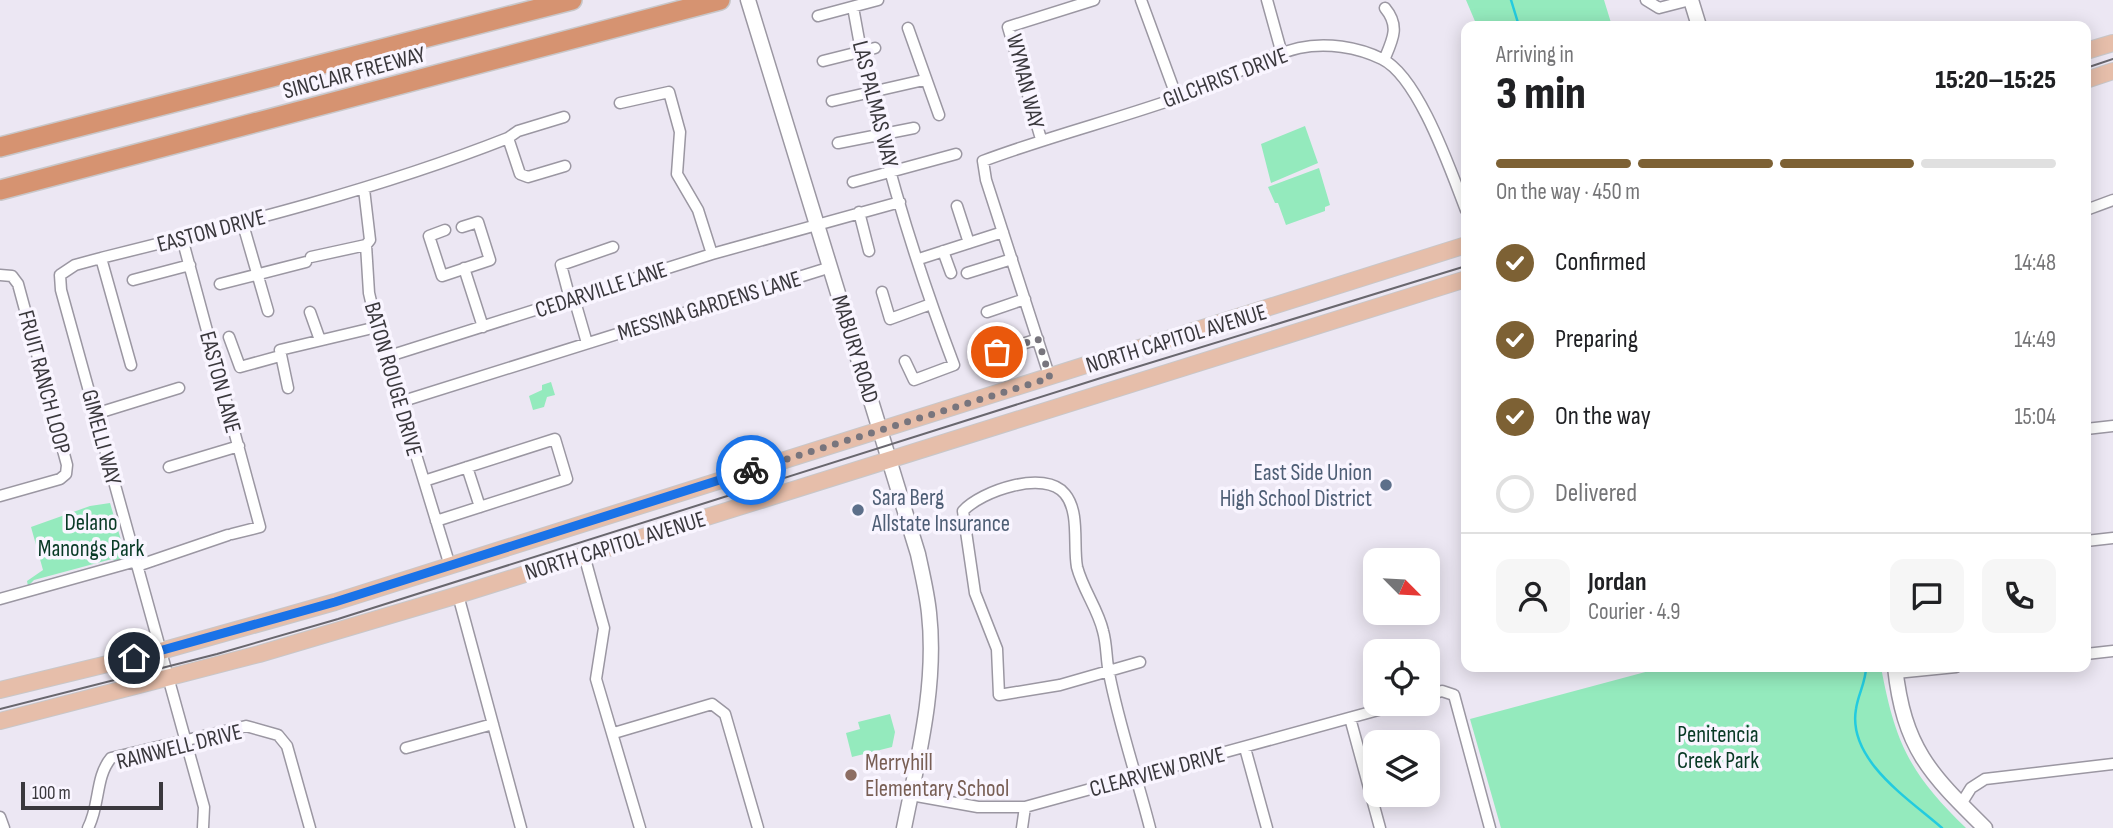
<!DOCTYPE html>
<html lang="en">
<head>
<meta charset="utf-8">
<style>
  body { margin:0; font-family:"Sofia Sans Condensed",sans-serif; background:#f6f6f6; color:#202124; height:100vh; display:flex; flex-direction:column; font-size:26px; white-space:nowrap }
  * { box-sizing:border-box; margin:0 }
  p { font-size:23px; color:#757577 }
  .icon { flex:none; width:38px; height:38px; fill:none; stroke:currentColor; stroke-width:2; stroke-linecap:round; stroke-linejoin:round }
  .map { position:relative; flex:1; overflow:hidden }
  .details { position:absolute; left:1461px; top:21px; width:630px; height:651px; display:flex; flex-direction:column; background:#fff; border-radius:14px; box-shadow:0 4px 18px #0003 }
  .details>* { flex:none }
  .needle { width:46px; rotate:114deg }
  .controls { position:absolute; left:1363px; top:548px; display:grid; gap:14px }
  .controls a { display:grid; place-items:center; width:77px; height:77px; border-radius:14px; background:#fff; box-shadow:0 4px 18px #0003; font-size:35px }
  .scale { position:absolute; left:21px; bottom:18px; width:142px; box-sizing:border-box; padding-left:7px; border:4px solid #3a383d; border-top:0; font-size:19px; line-height:24px; white-space:nowrap; color:#3a383d; -webkit-text-stroke:5px #f9f5ff; paint-order:stroke }
  .pin { position:absolute; display:grid; place-items:center; width:60px; height:60px; color:#fff; margin:-30px; border:4px solid #fff; border-radius:50%; box-shadow:0 2px 7px #0007 }
  .courier { position:absolute; display:grid; place-items:center; width:70px; height:70px; margin:-35px; border:5px solid #1a73e8; border-radius:50%; background:#fff; color:#222; box-shadow:0 2px 9px #0007 }
  .head em { font-style:normal; font-weight:800 }
  .head div { display:flex; flex-direction:column-reverse }
  .head { display:flex; align-items:center; justify-content:space-between; height:119px; padding:0 35px }
  h1 { font-size:46px; font-weight:800; line-height:52px }
  .bar { display:grid; grid-template-columns:repeat(4,1fr); gap:10px 7px; align-content:center; height:84px; padding:0 35px }
  .bar i { height:9px; border-radius:5px; background:#e0e0e0 }
  .bar .on { background:#7d6134 }
  .bar p { grid-column:span 4 }
  .line { display:flex; align-items:center; gap:18px; padding:0 35px; border-top:2px solid #e0e0e0 }
  .line div { flex:1 }
  .round { display:grid; place-items:center; flex:none; width:74px; height:74px; border-radius:14px; background:#f6f6f6 }
  ol { padding:0 35px; list-style:none }
  li { display:flex; align-items:center; gap:21px; height:77px }
  li p { margin-inline-start:auto }
  li .icon { padding:7px; border-radius:50%; background:#7d6134; color:#fff; stroke-width:4 }
  li:last-child { color:#757577 }
  li i { width:38px; height:38px; border:4px solid #e0e0e0; border-radius:50% }
  .map>svg:first-child { display:block }
  .green { fill:#94eabd }
  .lines { fill:none; stroke-linecap:round; stroke-linejoin:round }
  .stream { stroke:#23cbdf; stroke-width:2.5 }
  .street-casing { stroke:#9b97a2; stroke-width:13 }
  .secondary-casing { stroke:#9b97a2; stroke-width:17 }
  .primary-casing { stroke:#c8c7c9; stroke-width:18 }
  .highway-casing { stroke:#c8c7c9; stroke-width:22 }
  .street { stroke:#fff; stroke-width:10 }
  .secondary { stroke:#fff; stroke-width:14 }
  .primary { stroke:#e6beaa; stroke-width:16 }
  .highway { stroke:#d69371; stroke-width:19 }
  .tram { stroke:#69676e; stroke-width:2 }
  .done { stroke:#78757d; stroke-width:7; stroke-dasharray:0 12.6 }
  .route { stroke:#1a73e8; stroke-width:9 }
  .service-dot { fill:#5c6f8a; stroke:#f9f5ff; stroke-width:2.5 }
  .education-dot { fill:#8d6e63; stroke:#f9f5ff; stroke-width:2.5 }
  .labels { text-anchor:middle; stroke-width:7; stroke-linejoin:round; paint-order:stroke }
  .street-label { font-size:23px; fill:#3a383d; stroke:#f9f5ff }
  .service-label { font-size:23px; fill:#4e5e75; stroke:#f9f5ff; text-anchor:end }
  .park-label { font-size:23px; fill:#083925; stroke:#f9f5ff }
  .education-label { font-size:23px; fill:#785e54; stroke:#f9f5ff; text-anchor:start }
</style>
</head>
<body>
<div class="map">
<svg width="2113" height="828" viewBox="0 0 2113 828">
  <rect width="100%" height="100%" fill="#ece7f3"/>
  <path class="green" d="M1466 0H1604L1612 26H1477Z
    M1305 126 1318 163 1271 183 1261 144Z
    M1319 168 1330 205 1325 207V211L1286 225 1278 203H1275L1268 187Z
    M551 382 555 395 547 397 544 407 533 410 529 396 542 390V385Z
    M110 503 127 560 117 563 112 559 34 580 28 586 27 581 43 570 31 527 90 506Z
    M1664 667H1881C1895 743 1910 774 1966 828H1501L1470 719Z
    M890 714 895 732 892 747 852 757 846 733 860 729 858 722Z"/>
  <g class="lines">
    <path class="stream" d="M1511 0 1519 26
      M1866 667C1866 682 1858 694 1856 709 1847 760 1909 799 1942 828"/>
    <defs>
      <path id="street" d="M1141 0 1177 98
        M1267 0 1282 54
        M1646 0 1659 8 1690 0
        M853 7C874 129 910 249 954 365L914 380 905 361
        M818 16 878 0
        M908 28 939 115
        M1384 60C1393 39 1400 26 1385 8
        M823 61 875 48
        M832 101 924 80
        M620 103 669 92 680 132 677 174 698 210 712 254
        M508 138 518 131 564 117
        M1041 139 1008 27 1094 0
        M838 143 914 128
        M853 182 956 154
        M364 189 370 240 366 245 369 293 377 327 450 566
        M957 206 969 243
        M2086 210 2113 200
        M859 212 869 251
        M242 221 268 311
        M445 230 429 236 442 276 490 260 478 222 462 227
        M182 238 260 527 232 534
        M943 251 951 273
        M311 257 366 245
        M101 258 131 365
        M919 259 1003 232
        M464 268 483 327
        M967 273 1012 259
        M0 275 12 276 18 284 67 465 66 474 60 479 0 496
        M133 280 190 265
        M220 284 306 262
        M882 292 890 319 931 304
        M574 298 587 343
        M570 299 561 265 613 247
        M310 312 320 340
        M987 312 1025 299
        M229 337 240 367 280 356
        M997 352 1038 339
        M386 357 712 254 900 202
        M1050 378 986 180 983 161C1052 135 1123 118 1191 93 1227 79 1262 57 1299 48 1326 42 1358 47 1382 59 1419 77 1451 172 1466 210
        M288 388 280 350 377 327
        M400 402 831 267
        M95 414 179 388
        M2086 429 2113 426
        M169 467 239 446
        M467 467 480 507
        M424 481 555 439 567 479 436 521
        M2086 541 2113 538
        M584 555 604 628 596 679 640 828
        M137 566 228 535
        M458 595 521 828
        M0 599 136 561
        M2086 654 2113 651
        M1140 662 1060 685 999 695 997 649 975 593 963 511C981 491 1045 469 1065 494 1080 512 1073 545 1077 567 1083 590 1098 609 1103 631 1107 645 1106 659 1109 673 1119 725 1137 777 1150 828
        M1896 673 1956 667
        M1428 695 1442 691 1454 695 1490 828
        M1350 718 1380 828
        M614 733 712 704 725 714 758 828
        M406 748 493 724
        M1245 748 1267 828
        M911 795 978 807H1025L1400 704
        M1961 804 1971 788 1985 779 2113 764
        M0 817 4 828
        M88 828C100 806 95 777 111 758L246 726 278 735 287 746 310 828
        M203 828 204 807 61 290 60 275 75 265 101 258C238 224 376 190 508 138L520 174 528 177 565 166
        M1022 828 1025 807"/>
      <path id="secondary" d="M748 0 918 554C922 573 927 593 929 613 937 685 918 758 904 828
        M1691 0 1699 26
        M1895 667C1904 748 1929 773 1985 828"/>
      <path id="primary" d="M2086 51 2113 43
        M2086 80 2113 71
        M0 690 161 651 335 602 1466 245
        M0 721 259 654 458 595 1466 279"/>
      <path id="highway" d="M0 147 572 0
        M0 190 720 0"/>
    </defs>
    <use href="#street" class="street-casing"/>
    <use href="#secondary" class="secondary-casing"/>
    <use href="#primary" class="primary-casing"/>
    <use href="#highway" class="highway-casing"/>
    <use href="#street" class="street"/>
    <use href="#secondary" class="secondary"/>
    <use href="#primary" class="primary"/>
    <use href="#highway" class="highway"/>
    <path class="tram" d="M2086 68 2113 59
      M0 709 217 654 338 619 1104 377 1466 266"/>
  </g>
  <g class="lines">
    <path class="done" d="M751 470 1050 378 1038 339 997 352"/>
    <path class="route" d="M134 658 335 602 751 470"/>
  </g>
  <g class="service-dot">
    <circle cx="1386" cy="485" r="7"/>
    <circle cx="858" cy="510" r="7"/>
  </g>
  <circle class="education-dot" cx="851" cy="775" r="7"/>
  <g class="labels">
    <g class="street-label">
      <text transform="translate(354 72) rotate(-15)" y="8">SINCLAIR FREEWAY</text>
      <text transform="translate(1225 77) rotate(-21)" y="8">GILCHRIST DRIVE</text>
      <text transform="translate(1026 81) rotate(76)" y="8">WYMAN WAY</text>
      <text transform="translate(876 104) rotate(76)" y="8">LAS PALMAS WAY</text>
      <text transform="translate(211 230) rotate(-15)" y="8">EASTON DRIVE</text>
      <text transform="translate(601 289) rotate(-18)" y="8">CEDARVILLE LANE</text>
      <text transform="translate(709 305) rotate(-17)" y="8">MESSINA GARDENS LANE</text>
      <text transform="translate(1176 338) rotate(-17)" y="8">NORTH CAPITOL AVENUE</text>
      <text transform="translate(856 349) rotate(73)" y="8">MABURY ROAD</text>
      <text transform="translate(394 379) rotate(74)" y="8">BATON ROUGE DRIVE</text>
      <text transform="translate(45 382) rotate(75)" y="8">FRUIT RANCH LOOP</text>
      <text transform="translate(221 382) rotate(75)" y="8">EASTON LANE</text>
      <text transform="translate(102 437) rotate(75)" y="8">GIMELLI WAY</text>
      <text transform="translate(615 545) rotate(-17)" y="8">NORTH CAPITOL AVENUE</text>
      <text transform="translate(179 746) rotate(-14)" y="8">RAINWELL DRIVE</text>
      <text transform="translate(1157 771) rotate(-15)" y="8">CLEARVIEW DRIVE</text>
    </g>
    <g class="service-label">
      <text x="1372" y="480">East Side Union<tspan x="1372" dy="26">High School District</tspan></text>
      <text x="872" y="505" text-anchor="start">Sara Berg<tspan x="872" dy="26">Allstate Insurance</tspan></text>
    </g>
    <g class="park-label">
      <text x="91" y="530">Delano<tspan x="91" dy="26">Manongs Park</tspan></text>
      <text x="1718" y="742">Penitencia<tspan x="1718" dy="26">Creek Park</tspan></text>
    </g>
    <g class="education-label">
      <text x="865" y="770">Merryhill<tspan x="865" dy="26">Elementary School</tspan></text>
    </g>
  </g>
</svg>
<div class="controls">
<a><svg class="needle" viewBox="-14 -14 28 28"><path d="M0-13l5 13h-10z" fill="#e53935"/><path d="M0 13l5-13h-10z" fill="#757577"/></svg></a>
<a><svg class="icon" aria-label="locate" viewBox="0 0 24 24"><circle cx="12" cy="12" r="6"/><path d="M12 2v4M12 18v4M2 12h4M18 12h4"/></svg></a>
<a><svg class="icon" aria-label="layers" viewBox="0 0 24 24"><path d="M12 4l9 5-9 5-9-5zM3 14l9 5 9-5"/></svg></a>
</div>
<div class="scale">100 m</div>
<div class="pin" style="left:997px;top:352px;background:#ea580c"><svg class="icon" aria-label="bag" viewBox="0 0 24 24"><path d="M5 8h14l-1 12H6zM9 8a3 3 0 0 1 6 0"/></svg></div>
<div class="pin" style="left:134px;top:658px;background:#1f2937"><svg class="icon" aria-label="home" viewBox="0 0 24 24"><path d="M3 11l9-7 9 7M6 9v11h12V9"/></svg></div>
<div class="courier" style="left:751px;top:470px"><svg class="icon" aria-label="bike" viewBox="0 0 24 24"><circle cx="6" cy="16" r="4"/><circle cx="18" cy="16" r="4"/><path d="M6 16l4-8h5l3 8M10 8l3 8H6M13 5h3"/></svg></div>
<section class="details">
<div class="head"><div><h1>3 min</h1><p>Arriving in</p></div><em>15:20–15:25</em></div>
<div class="bar"><i class="on"></i><i class="on"></i><i class="on"></i><i></i><p>On the way · 450 m</p></div>
<ol>
<li><svg class="icon" aria-label="check" viewBox="0 0 24 24"><path d="M5 12l5 5 9-10"/></svg>Confirmed<p>14:48</p></li>
<li><svg class="icon" aria-label="check" viewBox="0 0 24 24"><path d="M5 12l5 5 9-10"/></svg>Preparing<p>14:49</p></li>
<li><svg class="icon" aria-label="check" viewBox="0 0 24 24"><path d="M5 12l5 5 9-10"/></svg>On the way<p>15:04</p></li>
<li><i></i>Delivered</li>
</ol>
<div class="line" style="height:126px"><a class="round"><svg class="icon" aria-label="person" viewBox="0 0 24 24"><circle cx="12" cy="8" r="4"/><path d="M4 21q1-7 8-7t8 7"/></svg></a><div><b>Jordan</b><p>Courier · 4.9</p></div><a class="round"><svg class="icon" aria-label="chat" viewBox="0 0 24 24"><path d="M4 5h16v11H9l-5 4z"/></svg></a><a class="round"><svg class="icon" aria-label="phone" viewBox="0 0 24 24"><path d="M5 4h4l2 5-3 2q2 4 5 5l2-3 5 2v4C11 20 4 13 5 4z"/></svg></a></div>
</section>
</div>
</body>
</html>
